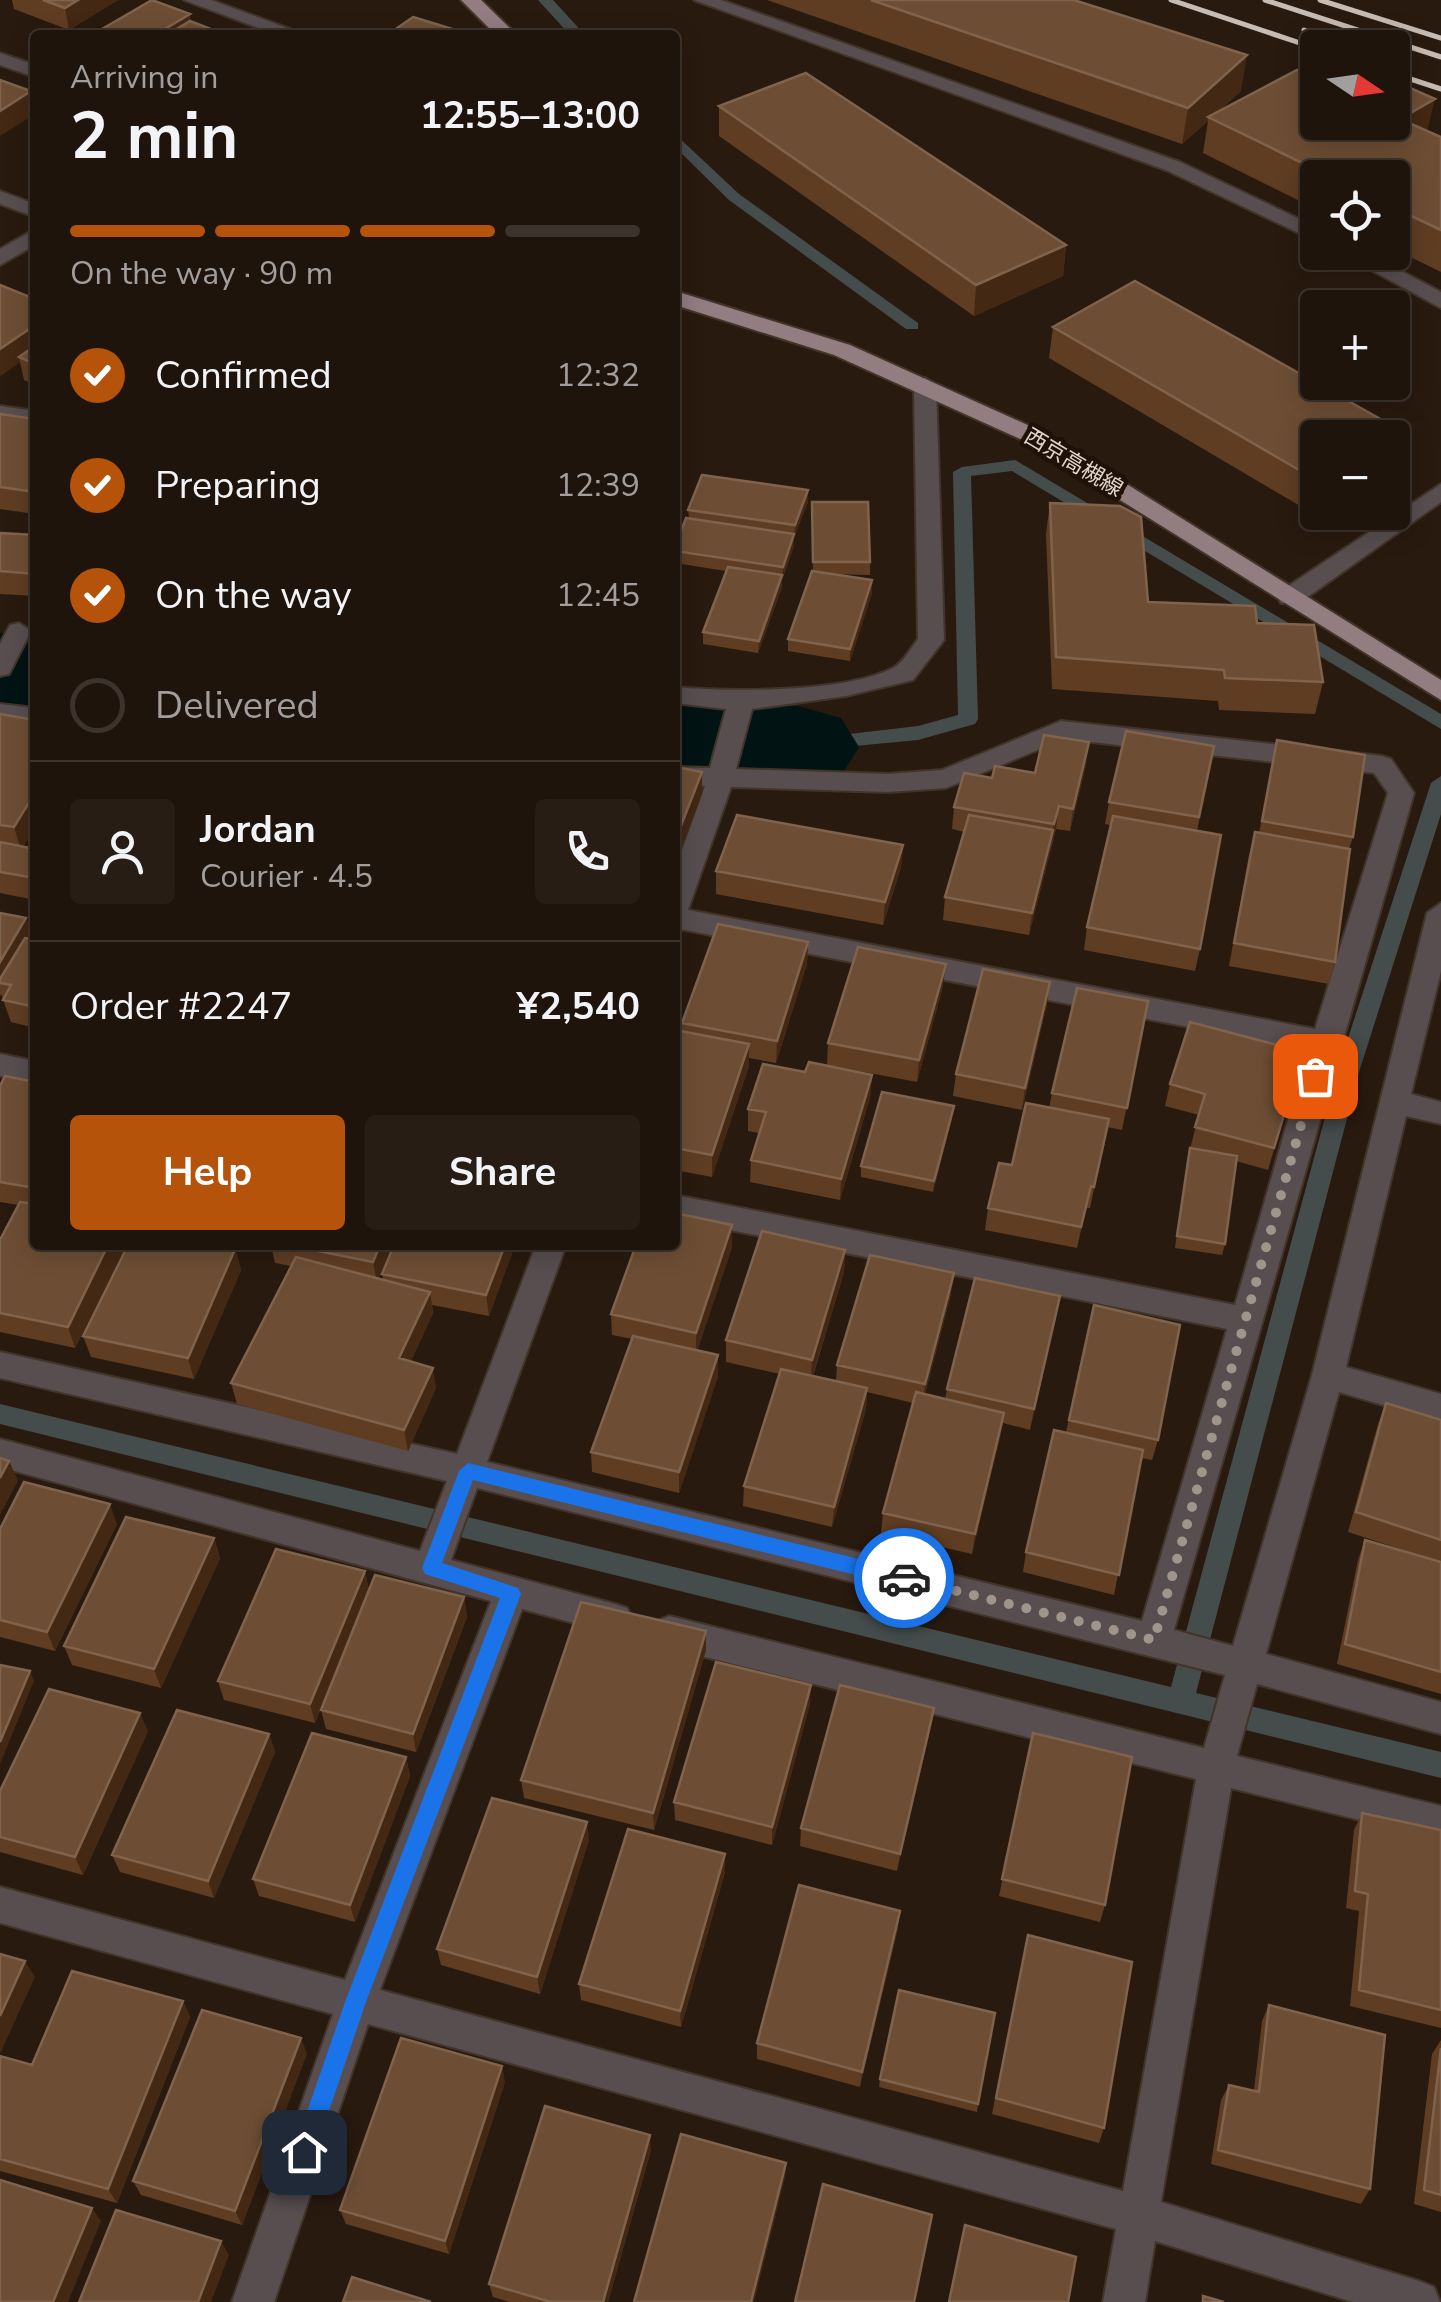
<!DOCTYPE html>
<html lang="en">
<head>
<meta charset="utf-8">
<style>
  body { margin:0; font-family:"Nunito Sans","Noto Sans JP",sans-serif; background:#271d14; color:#f1f3f6; height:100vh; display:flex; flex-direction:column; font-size:38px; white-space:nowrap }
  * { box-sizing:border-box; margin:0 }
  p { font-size:32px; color:#a19e9d }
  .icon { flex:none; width:55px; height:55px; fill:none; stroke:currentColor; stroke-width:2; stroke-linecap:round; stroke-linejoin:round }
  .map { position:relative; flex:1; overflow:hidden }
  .drawer { position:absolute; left:30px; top:30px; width:650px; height:1220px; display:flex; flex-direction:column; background:#1f140b; border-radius:10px; box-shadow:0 5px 25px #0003,0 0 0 2px #3c332c }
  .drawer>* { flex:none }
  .needle { width:65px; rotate:103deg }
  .fabs { position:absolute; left:1300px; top:30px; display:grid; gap:20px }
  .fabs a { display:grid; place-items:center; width:110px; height:110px; border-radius:10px; background:#1f140b; box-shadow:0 5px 25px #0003,0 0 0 2px #3c332c; font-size:50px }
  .pin { position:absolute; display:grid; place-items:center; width:85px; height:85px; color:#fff; margin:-42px; border-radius:20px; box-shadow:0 5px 15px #0006 }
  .courier { position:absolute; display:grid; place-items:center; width:100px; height:100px; margin:-50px; border:8px solid #1a73e8; border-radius:50%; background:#fff; color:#222; box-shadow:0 2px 12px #0007 }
  .head em { font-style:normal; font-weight:700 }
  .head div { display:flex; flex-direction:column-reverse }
  .head { display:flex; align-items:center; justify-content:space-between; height:170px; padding:0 40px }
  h1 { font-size:65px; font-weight:700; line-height:75px }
  .bar { display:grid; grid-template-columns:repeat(4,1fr); gap:15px 10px; align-content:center; height:120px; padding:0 40px }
  .bar i { height:12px; border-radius:8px; background:#3c332c }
  .bar .current { background:#b45309 }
  .bar p { grid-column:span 4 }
  .line { display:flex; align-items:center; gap:25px; padding:0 40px; border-top:2px solid #3c332c }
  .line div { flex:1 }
  .round { display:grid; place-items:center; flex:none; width:105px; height:105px; border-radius:10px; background:#271d14 }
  ol { padding:0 40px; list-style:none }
  li { display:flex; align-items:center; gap:30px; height:110px }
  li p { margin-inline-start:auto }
  li .icon { padding:10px; border-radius:50%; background:#b45309; color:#fff; stroke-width:4 }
  li:last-child { color:#a19e9d }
  li i { width:55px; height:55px; border:5px solid #3c332c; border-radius:50% }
  .cta { display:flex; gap:20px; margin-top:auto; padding:20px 40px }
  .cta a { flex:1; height:115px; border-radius:10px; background:#b45309; color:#fff; font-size:40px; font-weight:700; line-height:115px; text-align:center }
  .cta a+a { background:#271d14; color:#f1f3f6 }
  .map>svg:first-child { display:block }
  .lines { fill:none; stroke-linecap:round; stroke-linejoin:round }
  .stream { fill:#454d4c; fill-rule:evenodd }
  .river { fill:#021314; fill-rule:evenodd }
  .minor-casing { stroke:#43342a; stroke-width:4 }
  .major-casing { stroke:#43342a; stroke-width:4 }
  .minor { fill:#584e50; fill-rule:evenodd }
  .major { fill:#927d81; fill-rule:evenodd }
  .rail { stroke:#c7bcb4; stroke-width:5 }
  .wall { fill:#5f3d22 }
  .shaded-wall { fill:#432813 }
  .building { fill:#6d4e34; stroke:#7f634c; stroke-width:2.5 }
  .route { fill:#1a73e8 }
  .done { stroke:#a0948b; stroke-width:10; stroke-dasharray:0 18 }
  .labels { text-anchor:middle; stroke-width:9; stroke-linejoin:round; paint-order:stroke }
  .far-street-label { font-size:22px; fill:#e0d5ce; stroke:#1f1106 }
</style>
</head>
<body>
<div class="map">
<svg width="1441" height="2302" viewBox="0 0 1441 2302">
  <rect width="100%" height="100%" fill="#291a0f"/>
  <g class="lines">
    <path class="stream" d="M538 0H553L585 35H570Z
      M675 134 739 194 918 323V329H906L729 200 675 147Z
      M1015 460 1441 714V729L1012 471 971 476 978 719 975 724 918 740 791 752 788 747 798 740 918 726 958 715 953 472 962 467Z
      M1441 776V814L1360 1069 1196 1693 1441 1752V1778L0 1424V1404L1171 1687 1338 1069 1431 783Z"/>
    <path class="river" d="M0 633 35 635V713L0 711Z
      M675 698 798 706 841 718 859 747 841 776 798 788 675 780Z"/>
    <defs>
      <path id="minor" d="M184 0H211L306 35H277Z
        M694 0H721L1180 162 1318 228V242L1166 170Z
        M0 53 35 65V77L0 65Z
        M0 191 35 204V217L0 204Z
        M35 229V245L0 265V249Z
        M1338 252H1365L1441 292V308Z
        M925 378 936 385 944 640 913 680 846 696 752 709 736 769 888 774 942 770 1061 721 1382 756 1391 759 1414 793 1174 1630 1233 1646 1312 1375 1427 913 1441 903V971L1411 1094 1441 1102V1124L1406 1116 1346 1367 1441 1394V1422L1339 1392 1266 1654 1441 1702V1734L1257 1684 1237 1756 1441 1806V1840L1231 1788 1161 2202 1419 2281 1434 2287 1440 2302H1353L1155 2241 1145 2302H1103L1116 2229 368 2024 274 2302H232L333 2014 0 1923V1887L345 1980 491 1601 0 1467V1439L420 1551 447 1481 0 1378V1352L457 1454 536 1245H566L487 1462 1142 1621 1227 1329 675 1219V1195L1235 1305 1308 1050 675 928V870L705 786 675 785V767L710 768 726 709 675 703V687C729 692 844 693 893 668 903 663 911 648 918 639L914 385ZM1064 739 1374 773 1388 793 1315 1029 688 910 731 787 888 792 946 788ZM477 1488 1225 1675 1204 1748 669 1616 657 1621 652 1632 657 1643 669 1648 1196 1779 1123 2191 380 1990 522 1609 615 1634 627 1630 632 1619 627 1608 615 1604 451 1560Z
        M0 406 35 411V425L0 420Z
        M1441 484V502L1299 603H1281L1278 597 1281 591Z
        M19 623 31 631 9 674 0 676V644L10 625Z
        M0 704 35 708V726L0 722Z
        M0 1054 35 1061V1083L0 1076Z"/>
      <path id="major" d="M461 0H481L517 35H496Z
        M675 291 850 345 1043 432 1441 680V700L1027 442 834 355 675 305Z"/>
    </defs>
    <use href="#minor" class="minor-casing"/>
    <use href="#major" class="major-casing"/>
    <use href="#minor" class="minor"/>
    <use href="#major" class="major"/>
    <path class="rail" d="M1171 0 1318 49
      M1265 0 1441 57
      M1320 0 1441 38
      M1304 30 1356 48
      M1392 73 1441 89"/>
  </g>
  <path class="wall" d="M12 0H118L69 30 14 9Z
    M767 0H1074L1241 91 1218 112 1318 122 1427 131 1441 137V272L1392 248V178H1318V210L1203 153 1208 121 1182 144Z
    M719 106 1066 245 1063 276 974 316 719 136Z
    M35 299V385L24 380 20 362 0 376Z
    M1053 327 1318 438V509L1312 513 1049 358Z
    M0 414 35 419V514L0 509Z
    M808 502 794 537V546L782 580V587L758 653 703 644V632L726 571 675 563V547L689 518 688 510Z
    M1050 503 1148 602 1257 623 1323 682 1315 714 1219 710 1218 701 1052 689 1046 534Z
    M812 514 870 562V575L832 574 872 580V593L850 661 788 651V639L813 571Z
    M0 533 35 535V596L0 594Z
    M0 714 35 720V827L23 847 35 849V900L0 893Z
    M1277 740 1353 837 1349 849 1335 962 1329 984 1229 966 1249 855 1255 832 1259 833Z
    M1214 746 1197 831 1200 949 1195 971 1084 950 1087 927 1111 825 1105 824 1109 802Z
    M1086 765 1070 831 1056 829 1029 935 943 920 945 897 964 832 952 829 954 807 992 778Z
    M903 845 901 867 883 925 716 894V871Z
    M0 913 26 918 33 939 35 936V1028L11 1022 1 994 0 996Z
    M808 942 807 964 776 1063 749 1058V1066L712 1177 675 1170V1030L682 1031V1023Z
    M943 986 917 1082 827 1065 828 1043Z
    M1148 1001 1122 1130 1107 1127 1090 1208H1086L1077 1248 985 1230 988 1208 1012 1165 1049 1108 1052 1093Z
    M1047 1004 1022 1110 953 1096 956 1074Z
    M1275 1069 1296 1075 1268 1170 1236 1161 1225 1244 1222 1255 1175 1248 1187 1160 1199 1115 1165 1106 1170 1084Z
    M805 1072 872 1075 870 1097 840 1200 750 1182 751 1160 759 1133 748 1131V1109Z
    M35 1082V1245H126L75 1348 0 1332V1240L18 1205 0 1202V1086Z
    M952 1118 933 1192 861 1177V1166Z
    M732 1225V1247L697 1351 718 1376 679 1493 592 1472 591 1452 632 1339 612 1335 611 1314Z
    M271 1245H392L379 1278 383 1279 382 1274 394 1245H515L489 1316 432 1305 433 1313 411 1361 436 1388 408 1451 237 1404 231 1383 291 1266 275 1263Z
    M235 1249 241 1270 194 1379 91 1357 83 1336Z
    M845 1250 844 1272 813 1376 836 1381 837 1365 951 1294 925 1394 945 1399 947 1389 1060 1296 1030 1430 1003 1423 972 1554 881 1533 883 1513 913 1403 867 1392 866 1409 832 1527 743 1506 744 1486 780 1374 726 1362V1340Z
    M1094 1305 1158 1440 1152 1460 1141 1458 1114 1595 1023 1572 1026 1552 1066 1432Z
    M1386 1403 1441 1420V1694L1337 1664 1358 1560 1365 1540 1431 1559 1348 1532 1378 1424Z
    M117 1524 55 1651 0 1637V1529Z
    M214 1538 220 1558 161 1688 72 1665 64 1646Z
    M365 1571 369 1591 464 1597 467 1617 416 1752 326 1729 321 1710 368 1593 315 1723 224 1700 218 1681Z
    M706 1631V1650L654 1830 524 1798 521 1780Z
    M810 1704 772 1845 675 1820 674 1802Z
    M934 1708 931 1727 897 1871 800 1846 801 1828Z
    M148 1731 83 1875 0 1852V1791Z
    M1033 1733 1105 1905 1100 1922 999 1896Z
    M269 1734 275 1752 214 1898 120 1872 112 1855Z
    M406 1757 410 1776 355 1922 259 1896 253 1879Z
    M1362 1813 1441 1830V2028L1350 2006 1359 1911 1346 1908 1354 1830Z
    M589 1840 540 1994 441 1965 437 1949Z
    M725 1872 681 2027 581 2000 579 1984Z
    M898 1928 860 2087 757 2059V2043Z
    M1028 1935 1104 2128 1099 2143 992 2114Z
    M183 2001 190 2017 117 2203 0 2171V2056L32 2065Z
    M1269 2005 1370 2189 1361 2204 1211 2164 1221 2100 1229 2085 1254 2090 1262 2021Z
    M1441 2040V2212L1414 2204 1432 2054Z
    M307 2053 242 2225 141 2195 133 2181Z
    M880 2079 978 2104 977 2112 879 2087Z
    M505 2082 449 2254 346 2224 340 2210Z
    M651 2150 608 2302H510L493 2297 489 2284Z"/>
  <path class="shaded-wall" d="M78 0H118L69 30 65 8Z
    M190 14 192 25 176 35H155Z
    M1247 55 1241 91 1211 118 1208 117V121L1182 144 1188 108Z
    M31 91 35 114 0 136V111Z
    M1435 99 1426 136 1400 119Z
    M1066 245 1063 276 974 316 976 285Z
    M35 325V351L19 357 20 362 0 376V349Z
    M1400 430 1392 459V438H1388Z
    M680 465V488L675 500V476Z
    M1318 486V509L1312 513Z
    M808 490V502L794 538 795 525Z
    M794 534V546L782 580 783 567Z
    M782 575V587L758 653 759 641Z
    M872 580V593L850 661V649Z
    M1089 742 1086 765 1070 831 1073 809Z
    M702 772V794L675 864V841Z
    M35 793V820H33L35 827 21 850 14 827Z
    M1059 806 1056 829 1051 847 1054 824Z
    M1053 830 1050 852 1029 935 1032 913Z
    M903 845 901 867 883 925 885 902Z
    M26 918 33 941 0 983V962Z
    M808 942 807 964 776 1063 777 1041Z
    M946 964 943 986 917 1082 919 1060Z
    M1050 982 1047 1004 1022 1110 1025 1088Z
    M749 1044V1066L712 1177V1155Z
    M872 1075 870 1097 840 1200 841 1179Z
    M954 1106 952 1118 933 1192 934 1181Z
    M732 1225V1247L696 1354V1333Z
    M108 1245H126L75 1348 68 1327Z
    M380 1245H392L377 1283 373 1262Z
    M505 1245H515L489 1316 486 1295Z
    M235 1249 241 1270 194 1379 188 1358Z
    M845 1250 844 1272 811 1381 812 1360Z
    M954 1273 951 1294 922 1405 925 1384Z
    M430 1292 433 1313 403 1379 399 1358Z
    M1060 1296 1056 1317 1030 1430 1034 1409Z
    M718 1355V1376L679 1493V1472Z
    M433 1368 436 1388 408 1451 404 1430Z
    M867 1388 866 1409 832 1527 834 1507Z
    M1004 1413 1001 1434 972 1554 975 1534Z
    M9 1461 18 1481 0 1515V1478Z
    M110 1504 117 1524 55 1651 47 1632Z
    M214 1538 220 1558 161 1688 154 1669Z
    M365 1571 369 1591 315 1723 310 1704Z
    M464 1597 467 1617 416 1752 413 1734Z
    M706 1631V1650L654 1830 653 1813Z
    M30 1671 34 1681 0 1764V1742Z
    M811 1685 810 1704 772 1845V1827Z
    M934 1708 931 1727 897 1871 900 1854Z
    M140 1713 148 1731 83 1875 75 1857Z
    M269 1734 275 1752 214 1898 208 1881Z
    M406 1757 410 1776 355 1922 350 1905Z
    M587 1822 589 1840 540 1994 537 1977Z
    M725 1854V1872L681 2027 680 2011Z
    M900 1911 898 1928 860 2087 862 2072Z
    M25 1961 35 1977 0 2054V2016Z
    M183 2001 190 2017 117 2203 108 2189Z
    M301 2038 307 2053 242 2225 235 2211Z
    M502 2066 505 2082 449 2254 445 2241Z
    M650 2135 651 2150 608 2302H603Z
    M786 2163 785 2178 754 2302H751Z
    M92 2208 101 2221 68 2302H53Z
    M221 2241 229 2255 211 2302H198Z"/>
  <path class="building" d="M43 0H78L65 8Z
    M152 0 190 14 155 35H105L97 32Z
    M871 0H1074L1247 55 1188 108Z
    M413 17 472 35H387Z
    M190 21 226 35H167Z
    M1297 70 1318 80V122H1392V84L1397 82 1435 99 1400 119 1441 137V230L1392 207V178H1333L1208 117Z
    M806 73 1066 245 976 285 719 106Z
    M0 80 31 91 0 111Z
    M1135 281 1400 430 1388 438H1318V481L1053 327Z
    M0 285 35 299V325L0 349Z
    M35 346V364L19 357Z
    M0 414 35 419V492L0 487Z
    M702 475 808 490 795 525 688 510Z
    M812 502H868L870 562H813Z
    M1050 503 1120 506 1141 517 1148 602 1255 606 1257 623 1314 625 1323 682 1225 678 1224 670 1056 657Z
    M686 518 794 534 783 567 675 551V547Z
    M0 533 35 535V574L0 571Z
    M728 567 782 575 759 641 703 632Z
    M812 571 872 580 850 649 788 639Z
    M0 714 35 720V793L14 827 0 825Z
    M1126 731 1214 746 1199 817 1109 802Z
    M1044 735 1089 742 1073 809 1059 806 1054 824 954 807 964 773 992 778 995 766 1035 773Z
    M1277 740 1365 755 1353 837 1262 821Z
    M675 767 702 772 675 841Z
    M737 815 903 845 885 902 716 871Z
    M969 815 1053 830 1032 913 945 897Z
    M1113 816 1221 835 1200 949 1087 927Z
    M1255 832 1350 849 1335 962 1234 943Z
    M0 842 35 849V878L0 872Z
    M0 913 26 918 0 962Z
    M718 924 808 942 777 1041 682 1023Z
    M35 936V1007L3 1000 11 985 0 983V979L25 938 33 939Z
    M858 947 946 964 919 1060 828 1043Z
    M983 969 1050 982 1025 1088 956 1074Z
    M1077 988 1148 1001 1127 1108 1052 1093Z
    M1190 1022 1281 1046 1274 1069 1296 1075 1274 1148 1195 1127 1205 1094 1170 1084Z
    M675 1030 749 1044 712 1155 675 1148Z
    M809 1062 872 1075 841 1179 751 1160 766 1112 748 1109 763 1064 805 1072Z
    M5 1076 35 1082V1188L0 1182V1086Z
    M882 1092 954 1106 934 1181 861 1166Z
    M1026 1103 1109 1119 1094 1187 1091 1186 1081 1227 988 1208 999 1163 1012 1165Z
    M1190 1148 1237 1156 1225 1244 1177 1236Z
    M20 1202 35 1204V1245H108L68 1327 0 1313V1240Z
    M675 1213 732 1225 696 1333 611 1314 636 1245H675Z
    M762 1231 845 1250 812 1360 726 1340Z
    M128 1245H215L235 1249 188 1358 83 1336Z
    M288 1245H380L373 1262Z
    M394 1245H505L486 1295 382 1274Z
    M870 1255 954 1273 925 1384 837 1365Z
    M296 1257 430 1292 399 1358 433 1368 404 1430 231 1383Z
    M975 1278 1060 1296 1034 1409 947 1389Z
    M1094 1305 1180 1325 1158 1440 1069 1420Z
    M633 1336 718 1355 679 1472 591 1452Z
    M781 1369 867 1388 834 1507 744 1486Z
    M916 1392 1004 1413 975 1534 883 1513Z
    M1386 1403 1441 1420V1540L1356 1512Z
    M1054 1430 1143 1450 1119 1575 1026 1552Z
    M0 1458 9 1461 0 1478Z
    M24 1482 110 1504 47 1632 0 1620V1529Z
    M126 1517 214 1538 154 1669 64 1646Z
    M1365 1540 1441 1562V1672L1345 1644Z
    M276 1549 365 1571 310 1704 218 1681Z
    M375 1575 464 1597 413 1734 321 1710Z
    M581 1602 706 1631 653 1813 521 1780Z
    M716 1662 811 1685 772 1827 674 1802Z
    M0 1665 30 1671 0 1742Z
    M840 1685 934 1708 900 1854 801 1828Z
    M49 1689 140 1713 75 1857 0 1837V1791Z
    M177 1710 269 1734 208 1881 112 1855Z
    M312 1733 406 1757 350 1905 253 1879Z
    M1033 1733 1132 1757 1105 1905 1002 1879Z
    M492 1798 587 1822 537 1977 437 1949Z
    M1362 1813 1441 1830V2010L1359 1990 1368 1894 1355 1891Z
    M628 1829 725 1854 680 2011 579 1984Z
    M799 1885 900 1911 862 2072 757 2043Z
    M1028 1935 1132 1962 1104 2128 996 2098Z
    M0 1954 25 1961 0 2016Z
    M72 1971 183 2001 108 2189 0 2159V2056L32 2065Z
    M899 1990 995 2013 978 2104 880 2079Z
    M1269 2005 1385 2035 1370 2189 1218 2150 1229 2085 1259 2092Z
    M202 2010 301 2038 235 2211 133 2181Z
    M401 2038 502 2066 445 2241 340 2210Z
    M1441 2048V2195L1424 2190Z
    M545 2106 650 2135 603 2302H551L489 2284Z
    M681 2134 786 2163 751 2302H634Z
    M0 2180 92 2208 53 2302H0Z
    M823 2184 932 2215 914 2302H795Z
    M116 2210 221 2241 198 2302H79Z
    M965 2225 1076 2257 1068 2302H949Z
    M352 2277 431 2302H343Z
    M1203 2296 1224 2302H1203Z"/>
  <path class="route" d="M468 1463 904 1570 913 1578 904 1587 473 1480 442 1563 518 1588 521 1594 366 2002 315 2152 304 2163 293 2152 345 2002 500 1598 425 1574 422 1568 459 1471Z"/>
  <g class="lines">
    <path class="done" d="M904 1578 1154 1640 1315 1076"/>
  </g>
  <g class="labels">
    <g class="far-street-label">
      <text transform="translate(1074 462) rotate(31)" y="8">西京高槻線</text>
    </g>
  </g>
</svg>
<div class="fabs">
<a><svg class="needle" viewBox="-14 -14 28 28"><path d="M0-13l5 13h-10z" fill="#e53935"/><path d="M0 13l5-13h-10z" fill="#a19e9d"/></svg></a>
<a><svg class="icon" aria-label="locate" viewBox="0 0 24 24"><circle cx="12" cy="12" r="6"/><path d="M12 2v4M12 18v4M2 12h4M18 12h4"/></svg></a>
<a>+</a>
<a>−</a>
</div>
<div class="pin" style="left:1315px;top:1076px;background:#ea580c"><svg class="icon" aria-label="bag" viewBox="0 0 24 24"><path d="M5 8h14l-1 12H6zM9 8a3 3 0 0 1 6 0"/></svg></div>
<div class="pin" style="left:304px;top:2152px;background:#1f2937"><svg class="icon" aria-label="home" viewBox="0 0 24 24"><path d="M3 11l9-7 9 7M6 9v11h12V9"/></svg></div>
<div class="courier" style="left:904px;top:1578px"><svg class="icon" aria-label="car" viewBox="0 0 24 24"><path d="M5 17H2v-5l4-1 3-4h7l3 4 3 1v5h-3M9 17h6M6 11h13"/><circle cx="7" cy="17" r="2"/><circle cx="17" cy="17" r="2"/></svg></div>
<section class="drawer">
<div class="head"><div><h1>2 min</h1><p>Arriving in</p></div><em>12:55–13:00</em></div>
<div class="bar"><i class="current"></i><i class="current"></i><i class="current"></i><i></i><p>On the way · 90 m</p></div>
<ol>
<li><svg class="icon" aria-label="check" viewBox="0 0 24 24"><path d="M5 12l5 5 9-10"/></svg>Confirmed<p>12:32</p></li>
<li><svg class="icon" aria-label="check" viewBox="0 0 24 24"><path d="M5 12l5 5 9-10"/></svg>Preparing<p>12:39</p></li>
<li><svg class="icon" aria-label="check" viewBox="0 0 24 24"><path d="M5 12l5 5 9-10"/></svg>On the way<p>12:45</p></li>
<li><i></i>Delivered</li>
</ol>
<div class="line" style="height:180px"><a class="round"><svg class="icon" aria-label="person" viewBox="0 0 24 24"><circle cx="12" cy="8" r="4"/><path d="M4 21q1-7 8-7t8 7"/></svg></a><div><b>Jordan</b><p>Courier · 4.5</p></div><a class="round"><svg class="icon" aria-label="phone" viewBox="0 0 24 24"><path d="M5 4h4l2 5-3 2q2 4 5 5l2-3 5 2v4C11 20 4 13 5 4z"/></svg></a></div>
<div class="line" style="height:130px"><div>Order #2247</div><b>¥2,540</b></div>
<div class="cta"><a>Help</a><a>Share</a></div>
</section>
</div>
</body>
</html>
